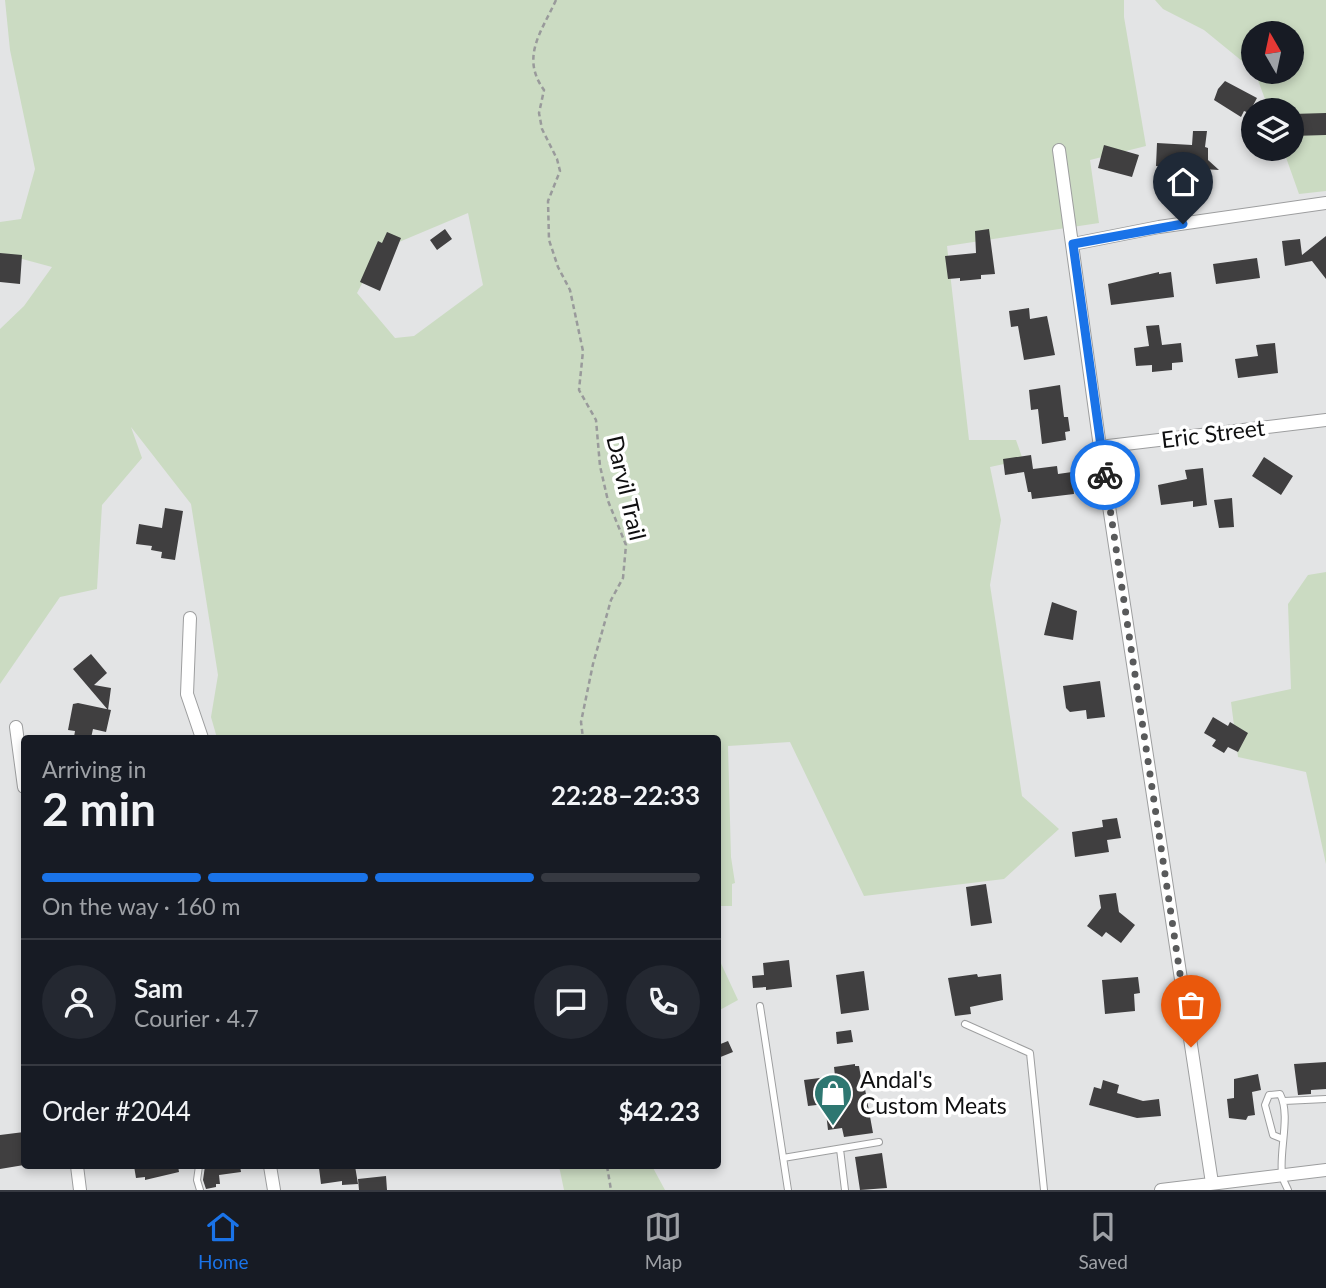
<!DOCTYPE html>
<html lang="en">
<head>
<meta charset="utf-8">
<style>
  body { margin:0; font-family:Lato,sans-serif; background:#242831; color:#f1f3f6; height:100vh; display:flex; flex-direction:column; font-size:26px; white-space:nowrap }
  * { box-sizing:border-box; margin:0 }
  p { font-size:23px; color:#9ea1a6 }
  .icon { flex:none; width:38px; height:38px; fill:none; stroke:currentColor; stroke-width:2; stroke-linecap:round; stroke-linejoin:round }
  .map { position:relative; flex:1; overflow:hidden }
  .side { position:absolute; left:21px; top:735px; width:700px; height:434px; display:flex; flex-direction:column; background:#171b24; border-radius:7px; box-shadow:0 4px 10px #0003 }
  .side>* { flex:none }
  .needle { width:46px; rotate:351deg }
  .fabs { position:absolute; left:1241px; top:21px; display:grid; gap:14px }
  .fabs a { display:grid; place-items:center; width:63px; height:63px; border-radius:50%; background:#171b24; box-shadow:0 4px 10px #0003; font-size:35px }
  .pin { position:absolute; display:grid; place-items:center; width:60px; height:60px; color:#fff; margin:-72px -30px; border-radius:50% 50% 50% 0; rotate:-45deg; box-shadow:0 0 7px #0007 }
  .pin .icon { rotate:45deg }
  .courier { position:absolute; display:grid; place-items:center; width:70px; height:70px; margin:-35px; border:5px solid #1a73e8; border-radius:50%; background:#fff; color:#222; box-shadow:0 2px 9px #0007 }
  .overview em { font-style:normal; font-weight:700 }
  .overview div { display:flex; flex-direction:column-reverse }
  .overview { display:flex; align-items:center; justify-content:space-between; height:119px; padding:0 21px }
  h1 { font-size:46px; font-weight:700; line-height:52px }
  .bar { display:grid; grid-template-columns:repeat(4,1fr); gap:10px 7px; align-content:center; height:84px; padding:0 21px }
  .bar i { height:9px; border-radius:5px; background:#363941 }
  .bar .selected { background:#1a73e8 }
  .bar p { grid-column:span 4 }
  .line { display:flex; align-items:center; gap:18px; padding:0 21px; border-top:2px solid #363941 }
  .line div { flex:1 }
  .round { display:grid; place-items:center; flex:none; width:74px; height:74px; border-radius:37px; background:#242831 }
  .dock { display:flex; justify-content:space-around; align-items:center; height:98px; border-top:2px solid #363941; background:#171b24; font-size:19px; color:#9ea1a6 }
  .dock a { display:grid; justify-items:center; gap:4px }
  .dock .selected { color:#1a73e8 }
  .map>svg:first-child { display:block }
  .green { fill:#cbdbc2; fill-rule:evenodd }
  .building { fill:#403f40 }
  .lines { fill:none; stroke-linecap:round; stroke-linejoin:round }
  .service-casing { stroke:#9d9e9f; stroke-width:8 }
  .minor-casing { stroke:#9d9e9f; stroke-width:14 }
  .path { stroke:#999a9b; stroke-width:2.5; stroke-dasharray:5 3.5; stroke-linecap:butt }
  .service { stroke:#fff; stroke-width:6 }
  .minor { stroke:#fff; stroke-width:12 }
  .done { stroke:#595a5b; stroke-width:7; stroke-dasharray:0 12.6 }
  .route { stroke:#1a73e8; stroke-width:9 }
  .labels { text-anchor:middle; stroke-width:7; stroke-linejoin:round; paint-order:stroke }
  .street-label { font-size:23px; fill:#0f0f10; stroke:#fff }
  .poi-label { font-size:23px; fill:#0f0f10; stroke:#fff; text-anchor:start }
</style>
</head>
<body>
<div class="map">
<svg width="1326" height="1190" viewBox="0 0 1326 1190">
  <rect width="100%" height="100%" fill="#e3e4e5"/>
  <path class="green" d="M5 0H1124V17L1146 146 1090 160 1099 223 947 246 969 440H1016L1023 460 990 467 1001 520 990 585 1022 796 1059 829 1004 879 864 896 790 742 728 746 731 857 735 883 732 884V906H718V738H217L211 717 218 675 191 504 131 427 142 458 102 505 97 589 60 597 0 684V329L24 306 52 267 0 253V222L21 219 35 169 10 50ZM468 213 483 285 414 336 395 338 357 293 380 250Z
    M1155 0H1326V191L1299 194 1283 149H1292V110H1269L1255 72H1292V33H1253V70L1204 30 1163 9Z
    M1326 572V864L1306 772 1238 757 1231 702 1291 689 1288 604 1308 575Z
    M718 957 738 1000 718 1011Z
    M559 1166H652L665 1190H564Z"/>
  <path class="building" d="M1225 81 1257 98 1249 113 1244 111 1241 117 1214 100 1218 89Z
    M1326 113V135L1292 136V114Z
    M1193 131H1207L1205 147 1208 148V160L1219 170 1156 166 1157 143 1192 145Z
    M1104 145 1139 155 1132 177 1098 168Z
    M445 229 452 239 437 250 430 240Z
    M989 229 995 274 981 275V279L960 281V278L948 279 945 256 976 253 975 231Z
    M387 232 401 238 380 291 360 282 378 241 382 243Z
    M1326 236V279L1312 261 1285 266 1282 241 1300 239 1302 255Z
    M0 253 22 255 20 284 0 282Z
    M1257 258 1260 278 1216 284 1213 264Z
    M1159 272V274L1171 272 1174 297 1111 305 1108 284Z
    M1029 308 1030 319 1047 316 1055 355 1024 360 1018 326 1011 327 1009 311Z
    M1159 325 1162 345 1181 343 1183 362 1172 363V370L1152 372V365L1136 366 1134 348 1149 346 1146 326Z
    M1275 343 1278 373 1238 378 1235 359 1258 356 1256 345Z
    M1060 385 1064 417H1068L1070 431 1065 432 1066 440 1042 444 1038 409 1031 410 1029 390Z
    M1031 455 1033 469 1057 466 1058 474 1072 472 1074 494 1032 499 1031 492H1028L1024 472 1005 475 1003 459Z
    M1264 457 1293 476 1281 495 1252 476Z
    M1203 468 1207 505 1193 507V501L1161 505 1158 485 1187 479 1185 470Z
    M1232 498 1234 527 1219 528 1214 500Z
    M165 508 183 511 175 560 161 558 162 552 151 550 152 546 136 544 139 524 162 528Z
    M1052 602 1077 611 1073 640 1044 635Z
    M91 654 107 673 94 685 111 688 108 710 73 669Z
    M1100 681 1105 717 1087 719 1086 710 1070 712 1066 708 1063 686Z
    M78 703 111 710 106 732 93 729 91 738 74 737 75 731 68 730 73 704Z
    M1213 717 1228 726 1230 722 1248 733 1238 752 1228 747 1224 753 1212 746 1216 740 1204 733Z
    M1117 818 1121 838 1107 840 1109 852 1075 857 1072 832 1103 827 1102 820Z
    M986 884 992 923 971 926 966 887Z
    M1116 893 1119 912 1135 925 1121 943 1106 932 1102 937 1087 926 1101 908 1099 895Z
    M789 960 792 987 766 990V987L753 988 752 976 764 975 763 963Z
    M864 971 869 1010 841 1014 836 975Z
    M977 974 978 977 1001 974 1003 1000 970 1007 971 1014 955 1016 948 978Z
    M1138 977 1140 993 1134 994 1135 1011 1105 1014 1102 980Z
    M851 1030 853 1042 837 1044 836 1032Z
    M728 1041 733 1052 718 1058V1045Z
    M1326 1062V1089L1311 1090V1094L1298 1095 1294 1064Z
    M855 1064V1066H859L861 1078H863L873 1133 844 1137 842 1128 828 1130 825 1104 808 1106 804 1080 835 1076 834 1067Z
    M1258 1074 1261 1090 1252 1092 1255 1115 1248 1116 1246 1120 1229 1118 1227 1099 1234 1098V1079Z
    M1103 1080 1119 1085 1117 1093 1143 1101 1159 1099 1161 1116 1137 1118 1089 1105 1094 1087 1101 1089Z
    M24 1132V1165L0 1169V1135Z
    M882 1153 887 1188 860 1190 855 1157Z
    M134 1166H178L179 1172 145 1180V1177L136 1178Z
    M205 1166H240L241 1172 219 1175 220 1184H216V1187L206 1189 203 1180Z
    M335 1166H355L358 1184 342 1185V1181L321 1184 319 1168Z
    M386 1176 387 1190H359L358 1179Z"/>
  <g class="lines">
    <defs>
      <path id="service" d="M760 1006 788 1190
        M965 1024 1030 1053 1044 1190
        M1284 1101 1326 1099
        M1283 1139 1273 1135 1265 1105 1269 1095 1280 1094C1291 1115 1279 1150 1282 1174 1282 1179 1286 1185 1288 1190
        M840 1149 845 1190
        M783 1158 879 1142
        M199 1166 197 1180 200 1190"/>
      <path id="minor" d="M1059 150 1100 447 1212 1183
        M1073 244 1159 227 1326 203
        M1100 447 1326 420
        M190 618 187 694 202 738
        M16 727 24 787
        M77 1166 80 1190
        M270 1166 274 1190
        M1161 1190 1326 1170"/>
    </defs>
    <use href="#service" class="service-casing"/>
    <use href="#minor" class="minor-casing"/>
    <path class="path" d="M556 0C542 31 520 57 544 90L539 113 542 129 557 159 560 171 548 201 549 240 558 267 570 290 583 351 579 390 596 420 600 466 608 501 626 545 623 578 611 600 593 664 581 722 583 738
      M607 1166 611 1190"/>
    <use href="#service" class="service"/>
    <use href="#minor" class="minor"/>
  </g>
  <g class="lines">
    <path class="done" d="M1105 475 1191 1047"/>
    <path class="route" d="M1105 475 1073 244 1183 224"/>
  </g>
  <defs>
    <symbol id="shop-pin" viewBox="-11 -11 22 30"><path d="M0 17L-7.5 6A9.5 9.5 0 1 1 7.5 6Z" fill="#2e7771" stroke="#fff"/><path d="M-5-2.5h2.3a2.7 3.5 0 0 1 5.4 0H5L5.5 6h-11ZM-1.5-2.5h3a1.5 2.3 0 0 0-3 0Z" fill="#fff"/></symbol>
  </defs>
  <g fill-rule="evenodd">
    <use href="#shop-pin" x="811" y="1071" width="44" height="60"/>
  </g>
  <g class="labels">
    <g class="street-label">
      <text transform="translate(1213 434) rotate(-7)" y="8">Eric Street</text>
      <text transform="translate(626 488) rotate(77)" y="8">Darvil Trail</text>
    </g>
    <g class="poi-label">
      <text x="860" y="1088">Andal's<tspan x="860" dy="26">Custom Meats</tspan></text>
    </g>
  </g>
</svg>
<div class="fabs">
<a><svg class="needle" viewBox="-14 -14 28 28"><path d="M0-13l5 13h-10z" fill="#e53935"/><path d="M0 13l5-13h-10z" fill="#9ea1a6"/></svg></a>
<a><svg class="icon" aria-label="layers" viewBox="0 0 24 24"><path d="M12 4l9 5-9 5-9-5zM3 14l9 5 9-5"/></svg></a>
</div>
<div class="pin" style="left:1191px;top:1047px;background:#ea580c"><svg class="icon" aria-label="bag" viewBox="0 0 24 24"><path d="M5 8h14l-1 12H6zM9 8a3 3 0 0 1 6 0"/></svg></div>
<div class="pin" style="left:1183px;top:224px;background:#1f2937"><svg class="icon" aria-label="home" viewBox="0 0 24 24"><path d="M3 11l9-7 9 7M6 9v11h12V9"/></svg></div>
<div class="courier" style="left:1105px;top:475px"><svg class="icon" aria-label="bike" viewBox="0 0 24 24"><circle cx="6" cy="16" r="4"/><circle cx="18" cy="16" r="4"/><path d="M6 16l4-8h5l3 8M10 8l3 8H6M13 5h3"/></svg></div>
<section class="side">
<div class="overview"><div><h1>2 min</h1><p>Arriving in</p></div><em>22:28–22:33</em></div>
<div class="bar"><i class="selected"></i><i class="selected"></i><i class="selected"></i><i></i><p>On the way · 160 m</p></div>
<div class="line" style="height:126px"><a class="round"><svg class="icon" aria-label="person" viewBox="0 0 24 24"><circle cx="12" cy="8" r="4"/><path d="M4 21q1-7 8-7t8 7"/></svg></a><div><b>Sam</b><p>Courier · 4.7</p></div><a class="round"><svg class="icon" aria-label="chat" viewBox="0 0 24 24"><path d="M4 5h16v11H9l-5 4z"/></svg></a><a class="round"><svg class="icon" aria-label="phone" viewBox="0 0 24 24"><path d="M5 4h4l2 5-3 2q2 4 5 5l2-3 5 2v4C11 20 4 13 5 4z"/></svg></a></div>
<div class="line" style="height:91px"><div>Order #2044</div><b>$42.23</b></div>
</section>
</div>
<nav class="dock">
<a class="selected"><svg class="icon" aria-label="home" viewBox="0 0 24 24"><path d="M3 11l9-7 9 7M6 9v11h12V9"/></svg>Home</a>
<a><svg class="icon" aria-label="map" viewBox="0 0 24 24"><path d="M3 6l6-2 6 2 6-2v14l-6 2-6-2-6 2zM9 4v14M15 6v14"/></svg>Map</a>
<a><svg class="icon" aria-label="saved" viewBox="0 0 24 24"><path d="M7 4h10v16l-5-4-5 4z"/></svg>Saved</a>
</nav>
</body>
</html>
